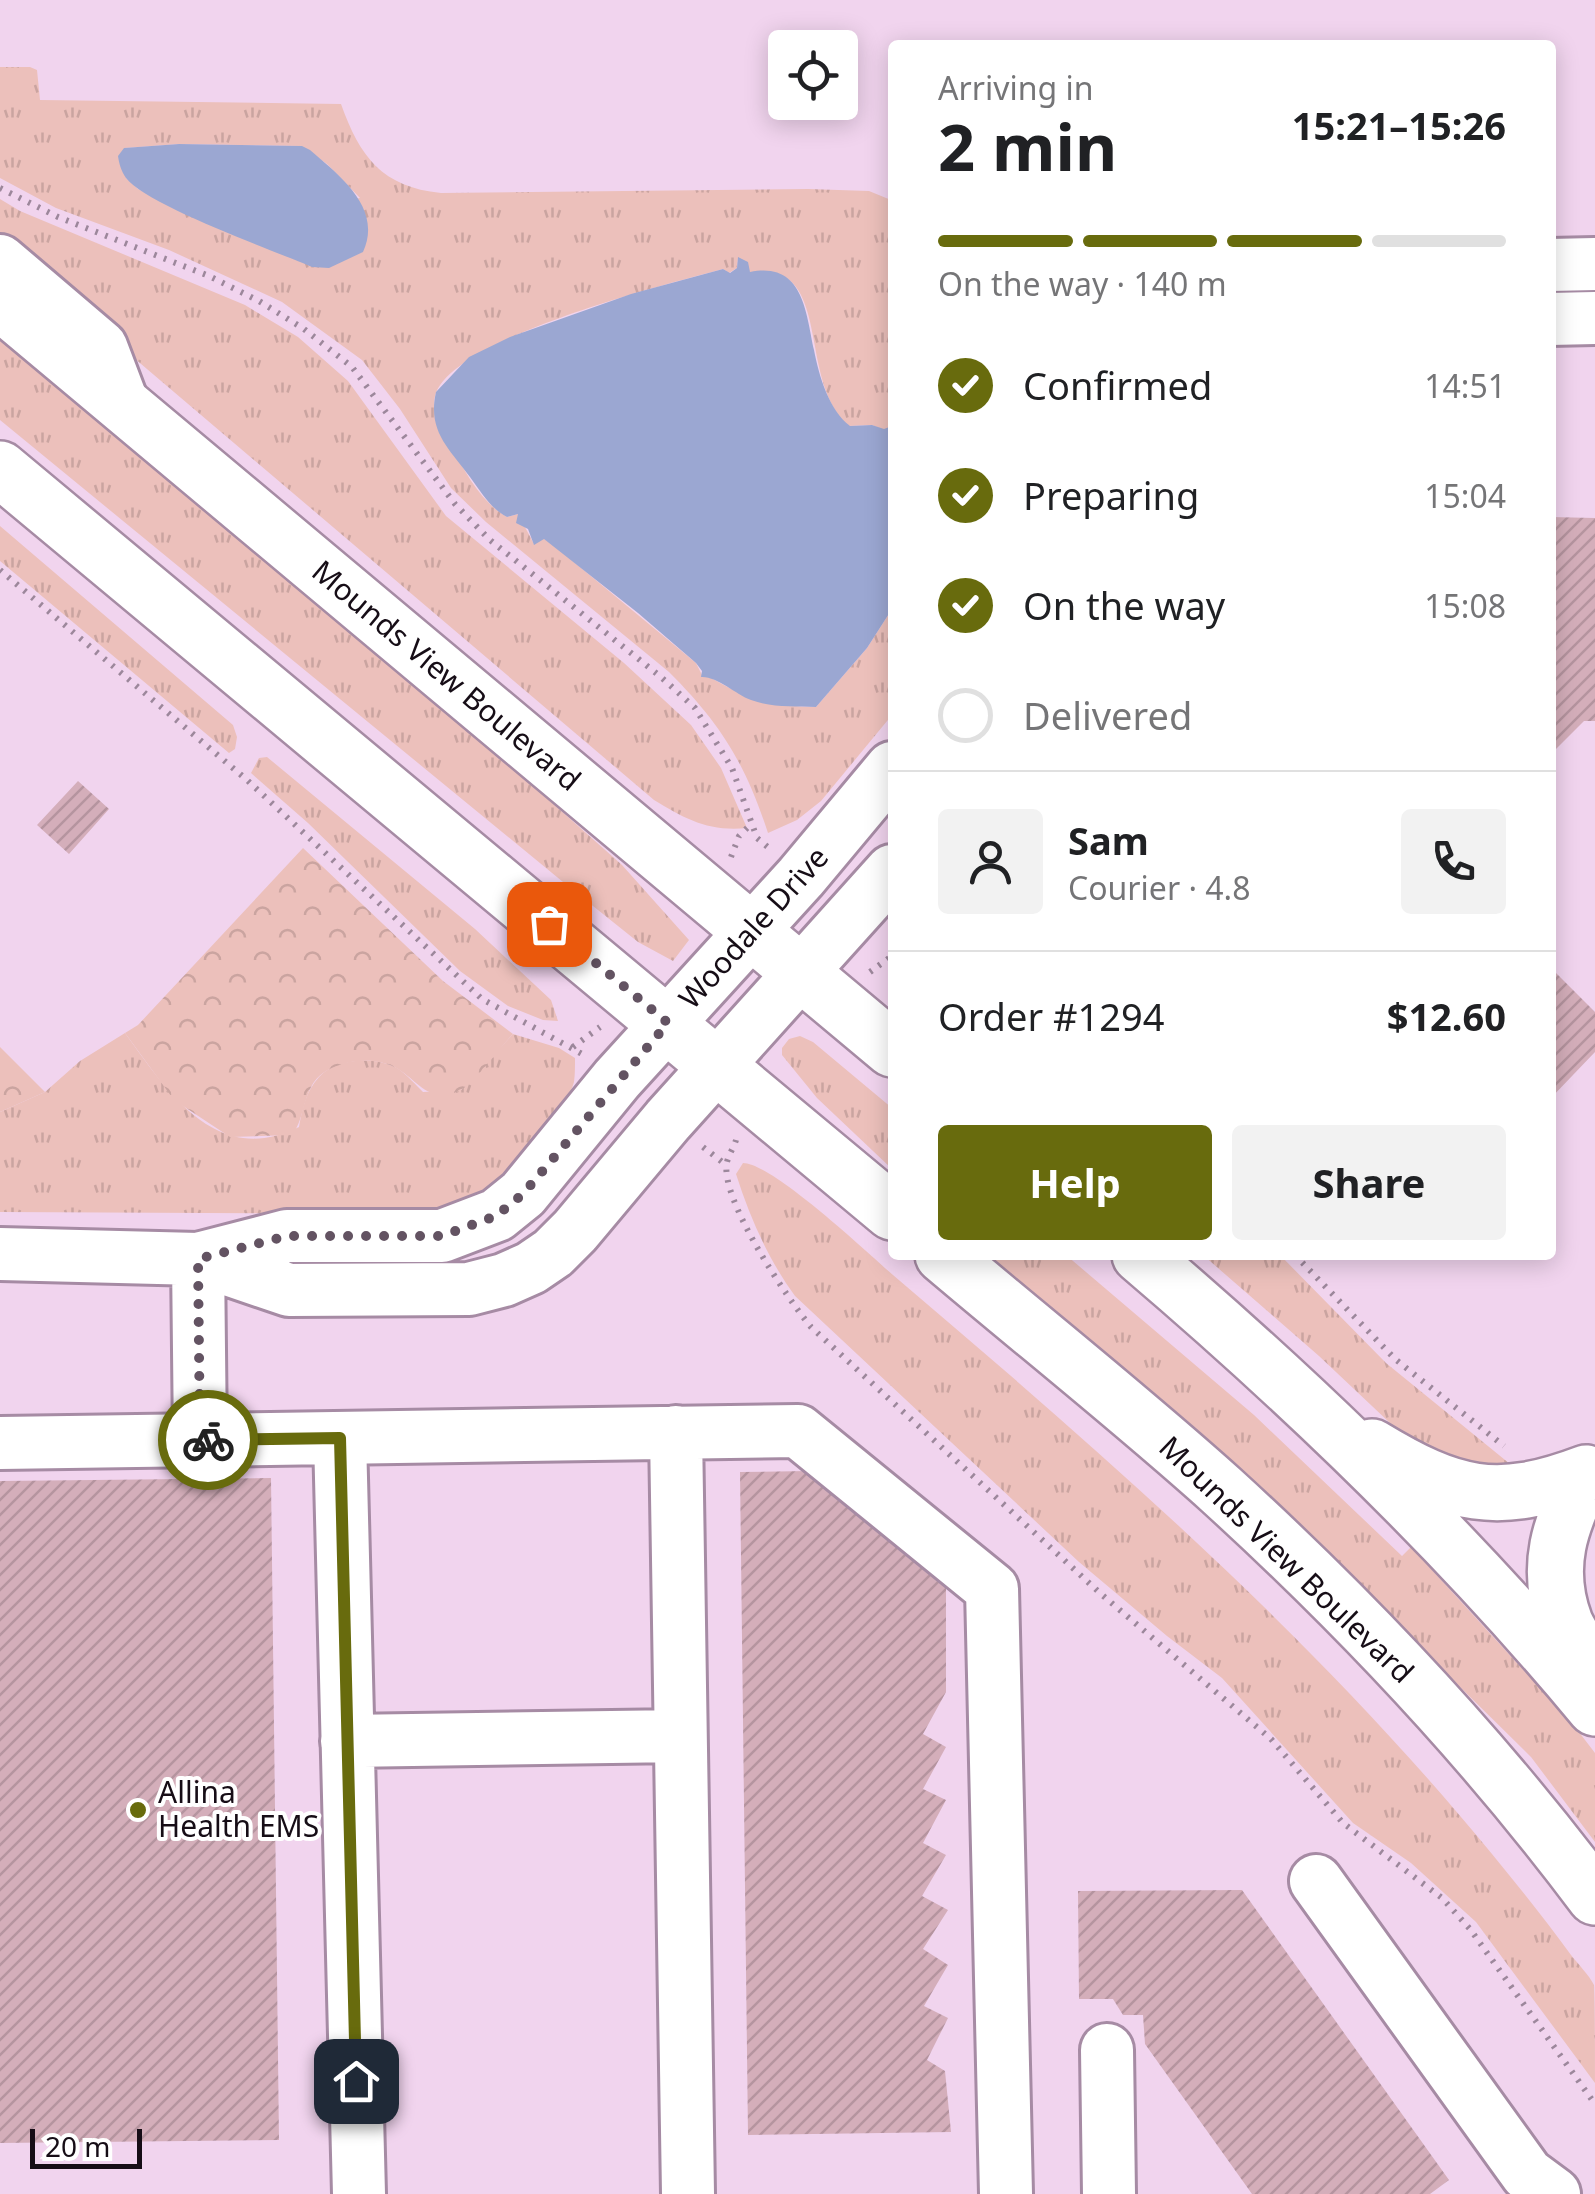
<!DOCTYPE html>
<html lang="en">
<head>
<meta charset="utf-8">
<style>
  body { margin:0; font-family:"Noto Sans",sans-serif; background:#f2f2f2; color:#202124; height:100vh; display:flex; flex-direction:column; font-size:38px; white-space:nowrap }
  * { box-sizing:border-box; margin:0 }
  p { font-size:32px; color:#757577 }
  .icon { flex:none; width:55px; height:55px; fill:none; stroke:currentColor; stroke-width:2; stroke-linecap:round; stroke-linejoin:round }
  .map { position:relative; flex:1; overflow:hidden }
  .sheet { position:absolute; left:888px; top:40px; width:668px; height:1220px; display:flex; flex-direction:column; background:#fff; border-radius:10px; box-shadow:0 5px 25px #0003 }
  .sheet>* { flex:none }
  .controls { position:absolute; left:768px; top:30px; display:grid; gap:20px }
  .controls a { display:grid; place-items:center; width:90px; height:90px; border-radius:10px; background:#fff; box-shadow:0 5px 25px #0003; font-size:50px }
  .scale { position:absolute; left:30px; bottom:25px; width:112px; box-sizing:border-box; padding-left:10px; border:5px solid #160d16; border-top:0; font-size:28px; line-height:35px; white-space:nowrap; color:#160d16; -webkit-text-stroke:8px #fff; paint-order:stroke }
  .pin { position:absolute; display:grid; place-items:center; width:85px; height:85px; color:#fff; margin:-42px; border-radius:20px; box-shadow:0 5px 15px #0006 }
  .courier { position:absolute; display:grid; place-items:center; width:100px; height:100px; margin:-50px; border:8px solid #686b0d; border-radius:50%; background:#fff; color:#222; box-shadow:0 2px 12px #0007 }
  .headline em { font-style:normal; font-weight:700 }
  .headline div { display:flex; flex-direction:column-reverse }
  .headline { display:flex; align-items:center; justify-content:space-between; height:170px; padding:0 50px }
  h1 { font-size:65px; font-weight:700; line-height:75px }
  .bar { display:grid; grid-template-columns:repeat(4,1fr); gap:15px 10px; align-content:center; height:120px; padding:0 50px }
  .bar i { height:12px; border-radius:8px; background:#e0e0e0 }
  .bar .on { background:#686b0d }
  .bar p { grid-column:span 4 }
  .line { display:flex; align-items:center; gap:25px; padding:0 50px; border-top:2px solid #e0e0e0 }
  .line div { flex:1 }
  .round { display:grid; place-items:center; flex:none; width:105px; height:105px; border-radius:10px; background:#f2f2f2 }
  ol { padding:0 50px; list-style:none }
  li { display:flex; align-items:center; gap:30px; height:110px }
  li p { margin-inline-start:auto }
  li .icon { padding:10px; border-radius:50%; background:#686b0d; color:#fff; stroke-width:4 }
  li:last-child { color:#757577 }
  li i { width:55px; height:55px; border:5px solid #e0e0e0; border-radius:50% }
  .action { display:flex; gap:20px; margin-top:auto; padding:20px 50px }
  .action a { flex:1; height:115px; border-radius:10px; background:#686b0d; color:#fff; font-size:40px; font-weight:700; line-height:115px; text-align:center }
  .action a+a { background:#f2f2f2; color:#202124 }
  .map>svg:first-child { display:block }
  .grass { fill:url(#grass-tufts); fill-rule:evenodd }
  .forest { fill:url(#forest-crowns) }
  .water { fill:#9ba7d2 }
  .building { fill:url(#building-hatch) }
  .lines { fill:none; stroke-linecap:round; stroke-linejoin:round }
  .minor-casing { stroke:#a68ba4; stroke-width:58 }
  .major-casing { stroke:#a68ba4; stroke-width:60 }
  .path { stroke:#9c879b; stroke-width:6; stroke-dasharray:2.5 8; stroke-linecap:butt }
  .minor { stroke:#fff; stroke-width:52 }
  .major { stroke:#fff; stroke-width:55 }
  .done { stroke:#635362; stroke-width:10; stroke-dasharray:0 18 }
  .route { stroke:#686b0d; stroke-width:12 }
  .poi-dot { fill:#686b0d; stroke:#fff; stroke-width:4 }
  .labels { text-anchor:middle; stroke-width:8; stroke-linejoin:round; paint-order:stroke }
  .street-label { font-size:30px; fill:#160d16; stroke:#fff }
  .poi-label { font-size:30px; fill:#160d16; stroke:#fff; text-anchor:start }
</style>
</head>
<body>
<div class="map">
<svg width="1595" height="2194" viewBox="0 0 1595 2194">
  <defs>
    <pattern id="grass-tufts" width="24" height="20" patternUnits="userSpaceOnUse" patternTransform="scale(2.5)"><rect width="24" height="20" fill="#ecc0bb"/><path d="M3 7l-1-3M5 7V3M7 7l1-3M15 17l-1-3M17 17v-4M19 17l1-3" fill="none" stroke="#caa4a0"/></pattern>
    <pattern id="forest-crowns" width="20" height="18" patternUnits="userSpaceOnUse" patternTransform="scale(2.5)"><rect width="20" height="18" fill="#ecc0bb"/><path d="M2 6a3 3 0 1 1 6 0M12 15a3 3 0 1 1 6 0" fill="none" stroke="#caa4a0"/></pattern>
    <pattern id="building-hatch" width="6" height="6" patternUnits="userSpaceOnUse" patternTransform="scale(2.5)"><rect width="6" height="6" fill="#d4aeba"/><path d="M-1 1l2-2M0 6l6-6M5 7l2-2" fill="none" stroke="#b5949f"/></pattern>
  </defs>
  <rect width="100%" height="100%" fill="#f1d4ee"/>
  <path class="grass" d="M0 67H30L37 70 40 100 341 104C360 157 382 187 441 193L808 189 869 191 891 200 892 426 884 430 872 425 849 426C806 390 823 305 788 279 776 271 763 272 750 272L738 258 737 268 729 273 723 269C667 284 449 339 435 396 431 413 445 431 452 446 465 473 481 502 507 517L518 514 534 544 543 538 557 548 696 663 703 677 708 676C746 699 771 706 816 707L867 648 892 609V715L821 801 797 820 768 833C745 763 721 724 669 672L486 522 451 488 400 409 362 360 282 302 169 250 56 208 0 178ZM179 144 301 146 327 164 360 198 200 220 138 189 126 178 125 148Z
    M0 199 20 211 245 305 298 337 348 381 446 516 624 663 691 725 721 768 747 828C709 832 685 819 654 800L0 244Z
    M0 340 522 776 622 865 689 940 673 961 638 942 563 882 0 420Z
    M0 526 233 725 237 737 235 749 229 753 0 561Z
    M267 757 475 929 551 1000 558 1021 543 1020 508 1006 460 971 308 823 251 773 259 758Z
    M125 1033C168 1092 216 1168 299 1127 302 1109 306 1091 319 1077 337 1057 379 1056 400 1070 408 1076 416 1085 423 1092L461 1090 513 1034 559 1048 575 1058C575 1066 575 1075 574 1082 566 1111 517 1170 492 1186 469 1202 439 1209 411 1214L0 1212V1112L45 1092 80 1061Z
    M800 1036 813 1042 892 1108V1169L817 1098 782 1055V1048L789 1039Z
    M743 1163C772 1163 867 1252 893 1275 1105 1455 1315 1638 1492 1854 1519 1887 1546 1920 1571 1955 1578 1964 1589 1975 1594 1985 1595 2000 1595 2064 1595 2083L1476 1922 1411 1863 1353 1823 1222 1678 1167 1636 1079 1562 795 1296C768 1259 750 1218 736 1174Z
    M988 1255H1066L1254 1415 1402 1556 1411 1547 1572 1723 1595 1753V1842L1531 1757 1460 1687 1448 1688Z
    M1203 1255H1280L1386 1363 1510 1464 1505 1472 1487 1473 1408 1440 1319 1356Z"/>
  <path class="forest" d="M303 848 443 981 513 1034C500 1047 474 1084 459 1091 429 1104 419 1082 398 1069 377 1056 343 1059 323 1073 302 1088 306 1118 292 1135L230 1137 174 1100 125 1033 138 1025Z
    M0 1047 45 1092 0 1112Z"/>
  <path class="water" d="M179 144 302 146 310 150C340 176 383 208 363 252L329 268 312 267C275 251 146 205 126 178 121 171 119 163 118 156L124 148Z
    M738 257 748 262 750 272C804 261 806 314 814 350 819 376 829 410 850 426L872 425 884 429 892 426V609L867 648 816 707C793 706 773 708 751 700 735 694 717 676 701 677L702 671 696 663 638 613 544 539 534 545 528 529 516 523 518 514 507 517C489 507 482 493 470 477 450 449 427 432 436 392L469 357 510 337 631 294 723 269 730 273 737 268Z"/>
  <path class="building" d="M1550 517 1595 518V721H1584L1550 755Z
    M78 781 109 809 69 854 37 825Z
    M1550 967 1595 1012V1052L1550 1099Z
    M809 1471 946 1585V1692L923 1734 946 1747 923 1789 946 1800 923 1843 946 1855 922 1896 948 1910 923 1949 948 1965 924 2006 948 2018 927 2060 945 2071 951 2132 748 2135 740 1472Z
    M271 1478 279 2140 0 2143V1481Z
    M1242 1890 1449 2180 1430 2194H1252L1145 2044 1143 2015H1123L1113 1999H1079L1078 1891Z"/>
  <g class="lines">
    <defs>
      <path id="minor" d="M0 261 101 347 123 405
        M1550 265 1595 264
        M1550 319 1595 318
        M0 1254 198 1259 287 1236H442L497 1215 523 1194 617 1079 801 877 892 768
        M198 1259 289 1290 469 1289 504 1280 531 1268 553 1253 575 1231 668 1120 892 871
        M198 1259 200 1440
        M676 1432 688 2194
        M340 1438 359 2194
        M0 1443 798 1431 992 1589 1006 2194
        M347 1741 680 1736
        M1316 1881 1527 2174 1554 2194
        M1107 2050 1109 2194"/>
      <path id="major" d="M0 302 892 1049
        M0 469 892 1212
        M943 1255C1035 1333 1131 1409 1221 1490 1357 1614 1485 1750 1595 1897
        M1140 1255C1302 1393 1459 1544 1595 1708
        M1372 1447C1453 1496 1496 1507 1586 1473
        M1586 1473C1560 1523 1544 1567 1565 1623 1572 1639 1585 1655 1595 1670"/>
    </defs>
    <use href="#minor" class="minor-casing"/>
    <use href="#major" class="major-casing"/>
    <path class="path" d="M0 188 58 217 209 276 259 301 304 329 352 367 455 504 490 540 661 677 695 708 732 768 757 838 770 849
      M0 570 247 780 482 999 582 1054
      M731 857 739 836 752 823
      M870 972 889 958
      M573 1047 600 1027
      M736 1140C734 1147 729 1154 727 1162 719 1198 787 1298 811 1327L1101 1594 1271 1739 1343 1823 1442 1898 1470 1929 1595 2104
      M703 1147 726 1165
      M1295 1255 1395 1359 1504 1446"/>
    <use href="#minor" class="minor"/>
    <use href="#major" class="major"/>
  </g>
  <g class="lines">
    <path class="done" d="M208 1440H200L198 1259 287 1236H442L496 1216 523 1194 668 1023 549 924"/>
    <path class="route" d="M208 1440 340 1438 356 2081"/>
  </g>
  <circle class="poi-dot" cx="138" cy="1810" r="10"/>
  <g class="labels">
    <g class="street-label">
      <text transform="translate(446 676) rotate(40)" y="10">Mounds View Boulevard</text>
      <text transform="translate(754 928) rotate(-48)" y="10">Woodale Drive</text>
      <text transform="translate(1286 1560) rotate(44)" y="10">Mounds View Boulevard</text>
    </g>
    <g class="poi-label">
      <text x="158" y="1803">Allina<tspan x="158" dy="34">Health EMS</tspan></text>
    </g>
  </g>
</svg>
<div class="controls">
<a><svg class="icon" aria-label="locate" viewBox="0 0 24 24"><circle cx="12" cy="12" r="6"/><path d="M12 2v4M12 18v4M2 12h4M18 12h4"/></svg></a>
</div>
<div class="scale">20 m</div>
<div class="pin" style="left:549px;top:924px;background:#ea580c"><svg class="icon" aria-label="bag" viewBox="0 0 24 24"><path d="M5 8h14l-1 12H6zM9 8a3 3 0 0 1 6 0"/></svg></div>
<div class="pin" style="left:356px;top:2081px;background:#1f2937"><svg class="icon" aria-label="home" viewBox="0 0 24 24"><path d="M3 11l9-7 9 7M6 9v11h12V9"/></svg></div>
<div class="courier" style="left:208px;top:1440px"><svg class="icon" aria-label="bike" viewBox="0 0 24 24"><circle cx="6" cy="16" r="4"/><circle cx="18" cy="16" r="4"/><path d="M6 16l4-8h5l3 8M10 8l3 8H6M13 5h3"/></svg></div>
<section class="sheet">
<div class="headline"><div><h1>2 min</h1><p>Arriving in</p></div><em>15:21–15:26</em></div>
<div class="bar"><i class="on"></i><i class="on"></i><i class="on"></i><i></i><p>On the way · 140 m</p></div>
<ol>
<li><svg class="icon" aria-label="check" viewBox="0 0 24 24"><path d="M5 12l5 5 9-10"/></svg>Confirmed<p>14:51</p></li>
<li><svg class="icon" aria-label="check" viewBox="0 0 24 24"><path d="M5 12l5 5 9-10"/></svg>Preparing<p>15:04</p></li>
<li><svg class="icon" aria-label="check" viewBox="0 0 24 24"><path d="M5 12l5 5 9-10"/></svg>On the way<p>15:08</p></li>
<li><i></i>Delivered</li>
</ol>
<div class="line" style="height:180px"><a class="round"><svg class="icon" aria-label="person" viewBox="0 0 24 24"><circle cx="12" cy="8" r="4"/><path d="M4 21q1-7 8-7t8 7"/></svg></a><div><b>Sam</b><p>Courier · 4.8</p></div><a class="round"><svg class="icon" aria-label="phone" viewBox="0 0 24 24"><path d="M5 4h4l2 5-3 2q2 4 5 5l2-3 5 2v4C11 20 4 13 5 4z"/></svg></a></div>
<div class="line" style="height:130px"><div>Order #1294</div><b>$12.60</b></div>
<div class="action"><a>Help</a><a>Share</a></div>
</section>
</div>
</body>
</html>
